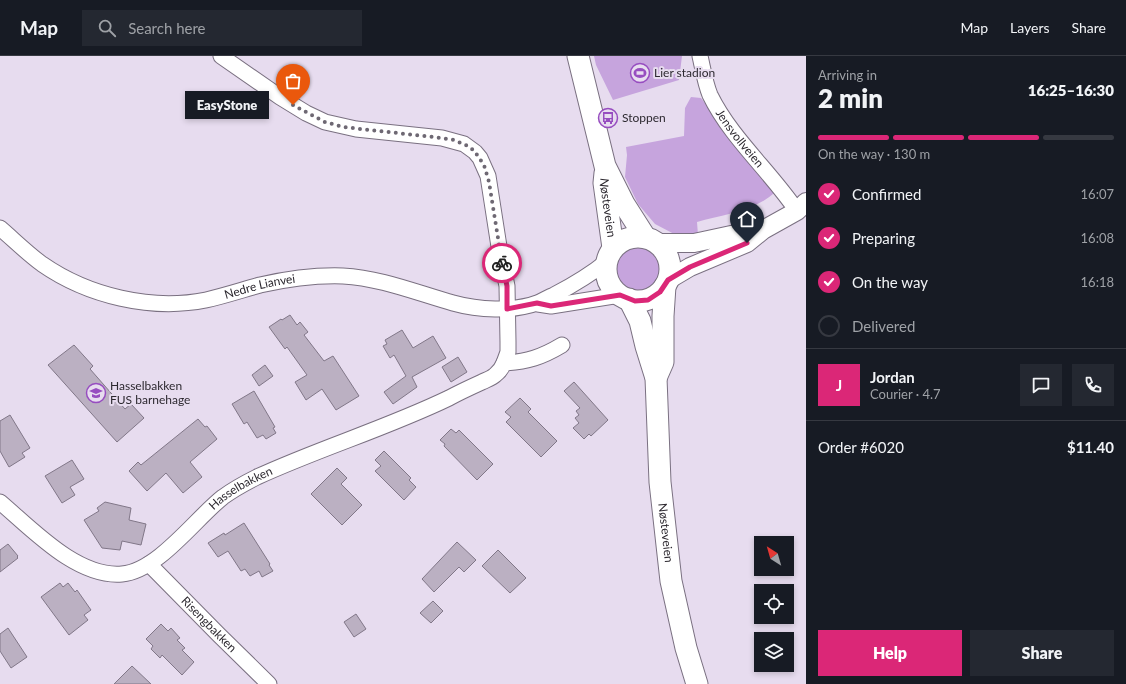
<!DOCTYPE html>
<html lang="en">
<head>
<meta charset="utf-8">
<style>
  body { margin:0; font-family:Lato,sans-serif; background:#242831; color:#f1f3f6; height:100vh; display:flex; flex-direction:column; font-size:15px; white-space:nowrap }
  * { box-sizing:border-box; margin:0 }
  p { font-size:13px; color:#9ea1a6 }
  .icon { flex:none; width:22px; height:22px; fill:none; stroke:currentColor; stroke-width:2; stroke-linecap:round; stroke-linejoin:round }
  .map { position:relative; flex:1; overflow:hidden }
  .side { display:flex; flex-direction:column; background:#171b24; width:320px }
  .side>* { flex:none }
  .needle { width:26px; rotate:323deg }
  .buttons { position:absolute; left:754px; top:480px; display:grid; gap:8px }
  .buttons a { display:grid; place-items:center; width:40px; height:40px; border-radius:0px; background:#171b24; box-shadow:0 2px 6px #0003; font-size:20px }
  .pin { position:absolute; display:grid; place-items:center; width:34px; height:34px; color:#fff; margin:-41px -17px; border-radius:50% 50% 50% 0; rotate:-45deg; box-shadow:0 0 4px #0007 }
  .pin .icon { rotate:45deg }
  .courier { position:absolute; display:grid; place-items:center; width:40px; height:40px; margin:-20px; border:3px solid #db2777; border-radius:50%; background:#fff; color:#222; box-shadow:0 1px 5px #0007 }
  .bubble { position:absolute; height:28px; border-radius:0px; background:#171b24; box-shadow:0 2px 6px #0003; font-size:13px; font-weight:800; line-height:28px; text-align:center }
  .headline em { font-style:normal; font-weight:800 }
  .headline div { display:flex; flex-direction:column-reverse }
  .headline { display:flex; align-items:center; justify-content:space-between; height:68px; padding:0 12px }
  h1 { font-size:26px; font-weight:800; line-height:30px }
  .bar { display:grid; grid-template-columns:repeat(4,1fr); gap:6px 4px; align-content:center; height:48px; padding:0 12px }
  .bar i { height:5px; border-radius:3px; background:#363941 }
  .bar .active { background:#db2777 }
  .bar p { grid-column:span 4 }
  .line { display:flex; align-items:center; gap:10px; padding:0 12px; border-top:1px solid #363941 }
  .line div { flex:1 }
  .round { display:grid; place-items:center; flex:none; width:42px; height:42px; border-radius:0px; background:#242831 }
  ol { padding:0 12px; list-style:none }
  li { display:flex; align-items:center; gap:12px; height:44px }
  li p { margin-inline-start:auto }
  li .icon { padding:4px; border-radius:50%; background:#db2777; color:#fff; stroke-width:4 }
  li:last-child { color:#9ea1a6 }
  li i { width:22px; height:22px; border:2px solid #363941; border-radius:50% }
  .action { display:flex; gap:8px; margin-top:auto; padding:8px 12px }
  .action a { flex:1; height:46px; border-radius:0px; background:#db2777; color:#fff; font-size:16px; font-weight:800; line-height:46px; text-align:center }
  .action a+a { background:#242831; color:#f1f3f6 }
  header { display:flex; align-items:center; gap:24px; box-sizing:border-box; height:56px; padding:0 20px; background:#171b24; border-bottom:1px solid #363941 }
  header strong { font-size:19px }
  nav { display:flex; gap:22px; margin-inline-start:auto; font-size:14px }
  .search { width:280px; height:36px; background:#242831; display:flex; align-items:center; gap:10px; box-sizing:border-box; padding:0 14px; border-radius:0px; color:#9ea1a6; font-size:15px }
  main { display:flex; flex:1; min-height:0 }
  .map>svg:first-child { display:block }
  .green { fill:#c6a4dd }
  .building { fill:#bbb0c2; stroke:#817788 }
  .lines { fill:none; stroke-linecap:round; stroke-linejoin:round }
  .minor-casing { stroke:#7a7081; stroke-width:17 }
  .tertiary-casing { stroke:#7a7081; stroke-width:20 }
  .secondary-casing { stroke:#7a7081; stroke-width:23 }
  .minor { stroke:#fff; stroke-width:15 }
  .tertiary { stroke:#fff; stroke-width:18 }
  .secondary { stroke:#fff; stroke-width:21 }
  .done { stroke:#6e6873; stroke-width:4; stroke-dasharray:0 7.2 }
  .route { stroke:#db2777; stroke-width:5 }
  .labels { text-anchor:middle; stroke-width:4; stroke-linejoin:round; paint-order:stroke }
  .poi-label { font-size:12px; fill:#2d2930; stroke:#e7dcef; text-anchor:start }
  .street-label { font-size:12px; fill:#2d2930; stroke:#e7dcef }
</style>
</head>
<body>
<header>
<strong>Map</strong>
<div class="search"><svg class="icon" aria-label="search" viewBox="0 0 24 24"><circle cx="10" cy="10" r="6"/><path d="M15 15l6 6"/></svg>Search here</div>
<nav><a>Map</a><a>Layers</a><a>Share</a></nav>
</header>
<main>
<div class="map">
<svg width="806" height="628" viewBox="0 0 806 628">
  <rect width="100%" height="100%" fill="#e7dcef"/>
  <path class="green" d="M594 0H682L679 24 613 44 596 9Z
    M691 41 701 42 747 103 775 136C756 155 722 159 697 166L698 179 678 180 655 168 638 148 625 121 627 99 626 91 684 80 685 52Z
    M616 213a22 22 0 1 1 44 0a22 22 0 1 1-44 0Z"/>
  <path class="building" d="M290 259 297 269 300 266 308 276 304 279 324 305 333 300 359 340 336 354 322 333 306 344 295 326 307 319 287 291 285 293 269 271 281 263 282 264Z
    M402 274 413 292 433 280 446 302 412 321 417 331 393 348 384 336 406 320 394 299 390 302 383 290 387 288 385 284Z
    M74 289 93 310 90 313 125 353 131 348 144 362 117 386 48 309Z
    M458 301 467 316 451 326 442 311Z
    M265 309 273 320 259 330 252 319Z
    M574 326 608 364 591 380 589 378 584 383 573 372 579 367 575 362 579 359 576 355 580 352 564 335Z
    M254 335 275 371 273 372 276 377 266 383 263 379 257 382 247 366 244 368 232 348Z
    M520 342 531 353 528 356 557 385 541 401 506 366 511 361 505 356Z
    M10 359 30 392 22 397 25 401 9 411 0 395V365Z
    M198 363 205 371 207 370 217 383 190 406 202 421 183 437 166 417 147 435 129 415 138 406 141 409Z
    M451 373 456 377 459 374 493 408 477 424 444 390 445 388 440 384Z
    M384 395 411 422 409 424 416 431 404 444 375 415 381 410 375 404Z
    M72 404 84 423 70 431 75 439 62 447 45 420Z
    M337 412 347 422 341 428 362 449 342 469 311 438Z
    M105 446 131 452 129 464 146 468 141 489 122 485 120 494 102 492 84 464 99 455 97 452Z
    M244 467 270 508 269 509 273 515 262 521 259 515 250 520 245 513 241 515 228 495 218 501 208 487 224 477 225 479Z
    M457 486 476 504 464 516 459 511 434 536 422 523Z
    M8 488 18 500 17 501 18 502 0 516V494Z
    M498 494 526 522 510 537 482 510Z
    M60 527 63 531 68 527 75 536 77 534 91 554 84 559 88 564 69 579 41 541Z
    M433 545 443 555 431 567 420 557Z
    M356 558 366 573 354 581 344 566Z
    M161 568 168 575 171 572 180 582 177 584 185 592 182 594 194 606 182 619 162 599 160 602 151 593 153 590 146 583Z
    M8 572 27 601 11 612 0 595V578Z
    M132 610 151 628H114Z"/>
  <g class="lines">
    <defs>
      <g id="minor">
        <path d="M221 0 280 41 306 57 325 66 356 73 442 82 464 88 475 96 480 102 488 120 500 197 507 230 508 286V296L504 307"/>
        <path id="s1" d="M700 0C703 13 705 27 710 39 731 82 770 115 797 155"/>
        <path id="s2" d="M0 172C14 184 27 197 42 208 88 240 151 255 206 244 224 240 242 234 260 229 287 223 315 219 343 220 381 222 417 237 453 247 478 254 512 256 537 247 543 245 548 241 554 239 573 229 590 219 606 206"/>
        <path d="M538 248 551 250 620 239"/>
        <path id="s3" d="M0 446C32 473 77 522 122 518 158 515 196 462 223 441 234 433 245 427 257 421 320 392 387 372 449 342 460 336 471 331 482 326 486 324 492 322 495 319 499 316 502 312 504 307 527 306 542 301 562 289"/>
        <path id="s4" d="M149 508 219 579 269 628"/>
      </g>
      <path id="tertiary" d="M658 187H694L745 176 760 175
        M668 224 690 211 747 187 763 174 797 155 806 146"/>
      <g id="secondary">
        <path d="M578 0 605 110 624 148 645 181"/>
        <path id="s5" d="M605 117 604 127 613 192"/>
        <circle cx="638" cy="213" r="32"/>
        <path id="s6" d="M629 243 640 265 646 290 656 322 660 426 671 525 686 592 697 628"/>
        <path d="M656 322 663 306V260L665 230"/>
      </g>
    </defs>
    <use href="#minor" class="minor-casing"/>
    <use href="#tertiary" class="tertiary-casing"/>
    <use href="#secondary" class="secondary-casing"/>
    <use href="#minor" class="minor"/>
    <use href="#tertiary" class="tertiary"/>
    <use href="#secondary" class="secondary"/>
  </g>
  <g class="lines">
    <path class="done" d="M293 49 325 66 343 71 442 82 454 84 470 91 475 96 484 109 489 126 502 207"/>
    <path class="route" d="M502 207 507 230V253L537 247 551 250 620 239 635 245 648 244 660 236 668 224 690 211 747 187"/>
  </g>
  <defs>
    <symbol id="stadium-ring" viewBox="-11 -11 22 22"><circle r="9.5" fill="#e7dcef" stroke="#974dc0" stroke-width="1.5"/><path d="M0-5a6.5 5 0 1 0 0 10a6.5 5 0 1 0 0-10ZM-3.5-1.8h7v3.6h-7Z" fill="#974dc0"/></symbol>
    <symbol id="bus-ring" viewBox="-11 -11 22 22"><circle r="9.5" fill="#e7dcef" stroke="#974dc0" stroke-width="1.5"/><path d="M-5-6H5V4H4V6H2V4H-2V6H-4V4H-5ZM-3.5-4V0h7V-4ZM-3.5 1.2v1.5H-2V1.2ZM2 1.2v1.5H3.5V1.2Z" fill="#974dc0"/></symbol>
    <symbol id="school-ring" viewBox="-11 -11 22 22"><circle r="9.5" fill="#e7dcef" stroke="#974dc0" stroke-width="1.5"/><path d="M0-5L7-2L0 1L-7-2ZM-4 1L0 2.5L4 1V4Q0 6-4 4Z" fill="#974dc0"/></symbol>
  </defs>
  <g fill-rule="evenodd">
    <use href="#stadium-ring" x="629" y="6" width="22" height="22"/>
    <use href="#bus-ring" x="597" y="51" width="22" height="22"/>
    <use href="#school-ring" x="85" y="326" width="22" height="22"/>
  </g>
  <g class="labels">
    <g class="poi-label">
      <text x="654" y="21">Lier stadion</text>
      <text x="622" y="66">Stoppen</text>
      <text x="110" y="334">Hasselbakken<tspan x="110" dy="14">FUS barnehage</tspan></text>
    </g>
    <g class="street-label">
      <text dy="4" stroke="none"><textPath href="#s1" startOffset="93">Jensvollveien</textPath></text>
      <text dy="4" stroke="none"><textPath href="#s5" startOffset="35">Nøsteveien</textPath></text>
      <text dy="4" stroke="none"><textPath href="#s2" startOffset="283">Nedre Lianvei</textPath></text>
      <text dy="4" stroke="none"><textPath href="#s3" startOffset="294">Hasselbakken</textPath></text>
      <text dy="4" stroke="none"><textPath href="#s6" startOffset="239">Nøsteveien</textPath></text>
      <text dy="4" stroke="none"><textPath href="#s4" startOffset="85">Risengbakken</textPath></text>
    </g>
  </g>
</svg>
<div class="buttons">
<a><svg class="needle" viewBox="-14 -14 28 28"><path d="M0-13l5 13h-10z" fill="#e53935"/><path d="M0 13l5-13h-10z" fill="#9ea1a6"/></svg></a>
<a><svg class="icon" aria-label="locate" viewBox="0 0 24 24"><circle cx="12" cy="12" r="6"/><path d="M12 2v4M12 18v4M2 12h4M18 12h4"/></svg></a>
<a><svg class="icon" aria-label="layers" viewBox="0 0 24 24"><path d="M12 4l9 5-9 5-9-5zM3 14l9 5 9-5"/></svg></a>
</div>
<div class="pin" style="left:293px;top:49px;background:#ea580c"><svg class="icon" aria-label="bag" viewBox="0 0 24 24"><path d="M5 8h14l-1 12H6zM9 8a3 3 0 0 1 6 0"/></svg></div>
<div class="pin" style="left:747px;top:187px;background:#1f2937"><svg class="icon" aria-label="home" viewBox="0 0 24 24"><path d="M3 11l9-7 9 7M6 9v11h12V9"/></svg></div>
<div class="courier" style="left:502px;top:207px"><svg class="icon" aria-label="bike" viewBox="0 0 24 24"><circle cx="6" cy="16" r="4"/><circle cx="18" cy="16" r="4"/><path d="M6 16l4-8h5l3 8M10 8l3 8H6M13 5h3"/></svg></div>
<div class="bubble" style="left:185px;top:35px;width:84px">EasyStone</div>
</div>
<section class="side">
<div class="headline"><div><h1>2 min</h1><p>Arriving in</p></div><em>16:25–16:30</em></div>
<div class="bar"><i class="active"></i><i class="active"></i><i class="active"></i><i></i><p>On the way · 130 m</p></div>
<ol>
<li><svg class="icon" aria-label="check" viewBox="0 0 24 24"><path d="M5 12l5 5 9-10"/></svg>Confirmed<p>16:07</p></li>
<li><svg class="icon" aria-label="check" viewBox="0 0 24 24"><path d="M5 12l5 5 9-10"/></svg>Preparing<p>16:08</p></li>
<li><svg class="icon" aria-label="check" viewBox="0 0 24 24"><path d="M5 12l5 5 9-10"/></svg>On the way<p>16:18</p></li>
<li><i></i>Delivered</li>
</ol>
<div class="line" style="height:72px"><b class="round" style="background:#db2777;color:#fff">J</b><div><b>Jordan</b><p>Courier · 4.7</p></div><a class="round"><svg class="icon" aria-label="chat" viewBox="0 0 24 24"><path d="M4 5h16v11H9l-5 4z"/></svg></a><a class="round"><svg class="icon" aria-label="phone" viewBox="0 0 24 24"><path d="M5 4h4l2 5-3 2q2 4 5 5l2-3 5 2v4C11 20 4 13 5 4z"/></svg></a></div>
<div class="line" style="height:52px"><div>Order #6020</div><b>$11.40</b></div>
<div class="action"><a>Help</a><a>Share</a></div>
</section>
</main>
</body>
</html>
